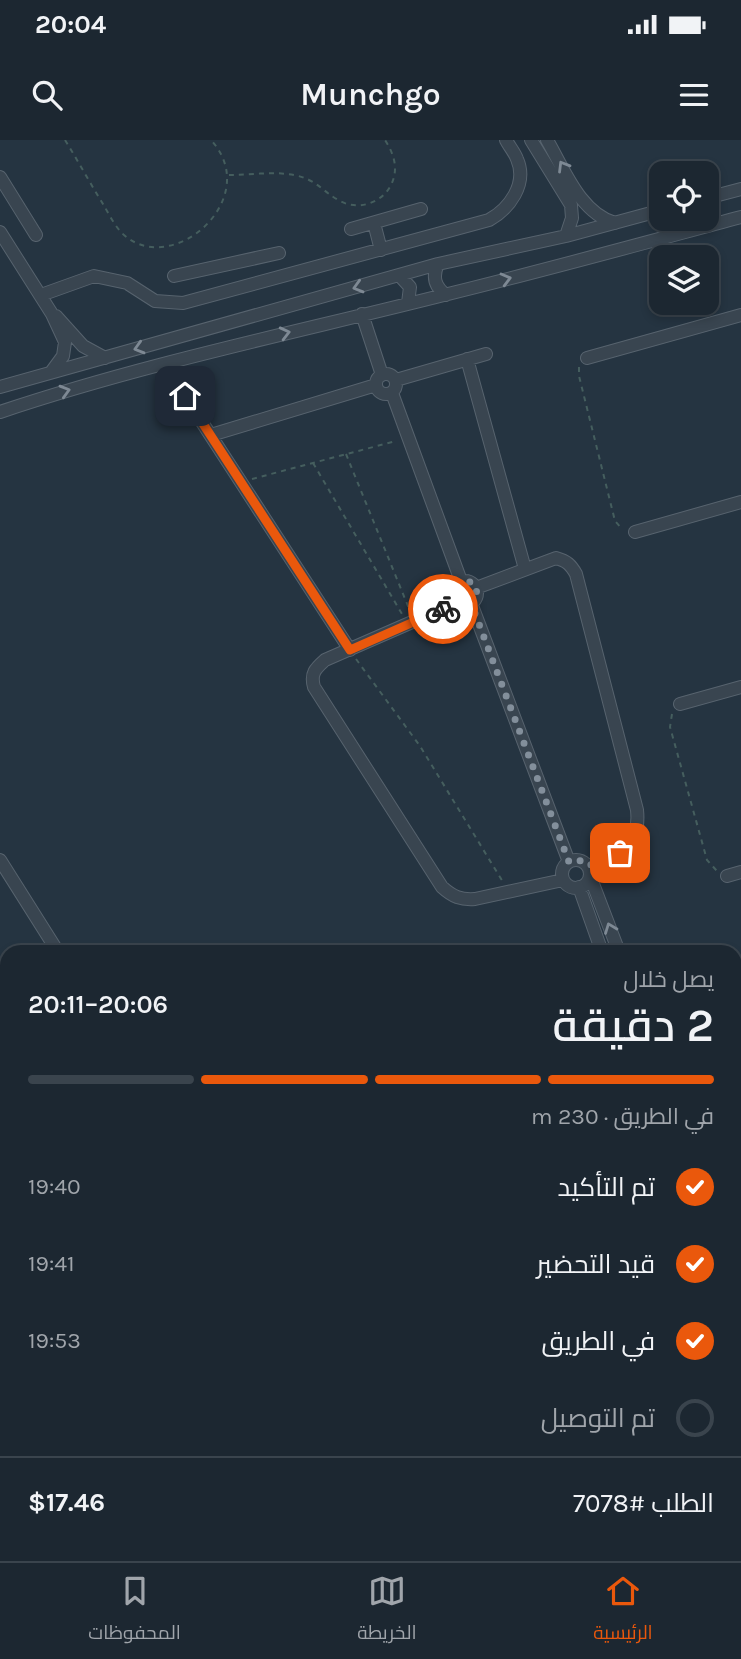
<!DOCTYPE html>
<html lang="ar">
<head>
<meta charset="utf-8">
<style>
  body { margin:0; font-family:Karla,Cairo,sans-serif; background:#252f39; color:#f1f3f6; direction:rtl; height:100vh; display:flex; flex-direction:column; font-size:26px; white-space:nowrap }
  * { box-sizing:border-box; margin:0 }
  p { font-size:23px; color:#a0a5ab }
  .icon { flex:none; width:38px; height:38px; fill:none; stroke:currentColor; stroke-width:2; stroke-linecap:round; stroke-linejoin:round }
  .map { position:relative; flex:1; overflow:hidden; direction:ltr }
  .sheet { position:absolute; left:0px; top:805px; width:742px; height:616px; display:flex; flex-direction:column; background:#1c2731; border-radius:21px 21px 0 0; box-shadow:0 4px 10px #0003,0 0 0 2px #3a444d; direction:rtl }
  .sheet>* { flex:none }
  .tools { position:absolute; left:649px; top:21px; display:grid; gap:14px }
  .tools a { display:grid; place-items:center; width:70px; height:70px; border-radius:14px; background:#1c2731; box-shadow:0 4px 10px #0003,0 0 0 2px #3a444d; font-size:35px }
  .pin { position:absolute; display:grid; place-items:center; width:60px; height:60px; color:#fff; margin:-30px; border-radius:14px; box-shadow:0 4px 10px #0006 }
  .courier { position:absolute; display:grid; place-items:center; width:70px; height:70px; margin:-35px; border:5px solid #ea580c; border-radius:50%; background:#fff; color:#222; box-shadow:0 2px 9px #0007 }
  .summary em { font-style:normal; font-weight:600 }
  .summary div { display:flex; flex-direction:column-reverse }
  .summary { display:flex; align-items:center; justify-content:space-between; height:119px; padding:0 28px }
  h1 { font-size:46px; font-weight:600; line-height:52px }
  .bar { display:grid; grid-template-columns:repeat(4,1fr); gap:10px 7px; align-content:center; height:84px; padding:0 28px }
  .bar i { height:9px; border-radius:5px; background:#3a444d }
  .bar .active { background:#ea580c }
  .bar p { grid-column:span 4 }
  .line { display:flex; align-items:center; gap:18px; padding:0 28px; border-top:2px solid #3a444d }
  .line div { flex:1 }
  ol { padding:0 28px; list-style:none }
  li { display:flex; align-items:center; gap:21px; height:77px }
  li p { margin-inline-start:auto }
  li .icon { padding:7px; border-radius:50%; background:#ea580c; color:#fff; stroke-width:4 }
  li:last-child { color:#a0a5ab }
  li i { width:38px; height:38px; border:4px solid #3a444d; border-radius:50% }
  .status { display:flex; justify-content:space-between; align-items:center; height:49px; padding:0 35px; background:#1c2731; direction:ltr }
  .status svg { height:19px; fill:currentColor }
  header { display:flex; justify-content:space-between; align-items:center; height:91px; padding:0 28px; background:#1c2731; font-size:32px; font-weight:600 }
  .tabs { display:flex; justify-content:space-around; align-items:center; height:98px; border-top:2px solid #3a444d; background:#1c2731; font-size:19px; color:#a0a5ab }
  .tabs a { display:grid; justify-items:center; gap:4px }
  .tabs .active { color:#ea580c }
  .map>svg:first-child { display:block }
  .lines { fill:none; stroke-linecap:round; stroke-linejoin:round }
  .minor-casing { stroke:#57636e; stroke-width:14 }
  .major-casing { stroke:#46515d; stroke-width:18 }
  .path { stroke:#455e5e; stroke-width:2; stroke-dasharray:5 5; stroke-linecap:butt }
  .minor { stroke:#394550; stroke-width:12 }
  .major { stroke:#576470; stroke-width:16 }
  .oneway { stroke:#7e8994 }
  .done { stroke:#838f9b; stroke-width:7; stroke-dasharray:0 12.6 }
  .route { stroke:#ea580c; stroke-width:9 }
</style>
</head>
<body>
<div class="status"><b>20:04</b><svg viewBox="0 0 49 12"><path d="M0 12V9h3v3zM5 12V6h3v6zM10 12V3h3v9zM15 12V0h3v12zM26 1h20v11H26zM47 4h2v5h-2z"/></svg></div>
<header><svg class="icon" aria-label="menu" viewBox="0 0 24 24"><path d="M4 6h16M4 12h16M4 18h16"/></svg>Munchgo<svg class="icon" aria-label="search" viewBox="0 0 24 24"><circle cx="10" cy="10" r="6"/><path d="M15 15l6 6"/></svg></header>
<div class="map">
<svg width="741" height="1421" viewBox="0 0 741 1421">
  <rect width="100%" height="100%" fill="#253441"/>
  <g class="lines">
    <defs>
      <path id="minor" d="M531 0 571 65 572 78 566 96
        M547 0C564 29 580 73 615 83
        M0 37 36 95
        M707 58 741 49
        M374 83 381 110
        M351 89 421 69
        M0 92 52 174 65 202 63 216 52 231
        M438 124C432 137 435 147 446 155
        M399 135 410 147 408 163
        M174 136 279 113
        M41 155 94 136 127 143 155 161 183 163 489 80C509 69 528 44 517 19 515 13 509 6 506 0
        M362 174 382 235
        M56 176 83 206 105 218
        M587 218 741 175
        M467 219 525 429
        M376 244a10 10 0 1 1 20 0a10 10 0 1 1-20 0Z
        M396 240 486 214
        M0 247 438 124 566 96 662 70
        M392 253 461 441
        M185 256 350 510
        M0 272C146 223 298 192 448 154 546 130 644 103 741 77
        M211 295 376 245
        M635 392 741 362
        M453 453a12 12 0 1 1 24 0a12 12 0 1 1-24 0Z
        M476 448 556 418C567 421 571 425 576 434L637 670C641 708 618 714 588 726
        M458 462 325 520C316 528 310 533 314 547L442 747C453 757 461 760 475 759L563 740
        M471 463 569 722
        M680 564 741 547
        M0 720 58 812
        M562 734a14 14 0 1 1 28 0a14 14 0 1 1-28 0Z
        M590 736 619 812
        M727 736 741 732
        M579 747 602 812
        M735 972 741 995
        M4 1015 7 1014
        M735 1050 741 1071
        M735 1197 741 1196
        M0 1365 7 1367
        M150 1414 171 1421
        M410 1414 412 1421
        M598 1414 599 1421
        M38 1421 40 1414
        M197 1421 199 1414"/>
      <path id="major" d="M735 846 741 844
        M735 892 741 890
        M0 1045 7 1043
        M0 1090 7 1088
        M0 1114 7 1108"/>
    </defs>
    <use href="#minor" class="minor-casing"/>
    <use href="#major" class="major-casing"/>
    <path class="path" d="M65 0C78 21 90 43 103 64 109 74 115 87 124 95 173 138 264 58 211 0
      M229 35C250 35 273 31 294 35 316 39 323 52 340 61 358 71 382 63 391 45 399 29 394 14 385 0
      M579 227V236L615 381 622 389
      M346 314 410 471
      M313 323 402 474
      M252 339 396 301
      M356 519 420 606 503 742
      M672 574 670 587 707 720 717 731
      M735 867 741 866
      M0 1069 7 1067
      M735 1250 741 1249
      M0 1333 7 1312
      M81 1414 82 1421
      M652 1414 654 1421
      M704 1414 706 1421"/>
    <use href="#minor" class="minor"/>
    <use href="#major" class="major"/>
  </g>
  <defs><path id="oneway-chevron" d="M-2-3.5L2.5 0L-2 3.5" fill="none" stroke-width="1.6" stroke-linecap="round" stroke-linejoin="round" transform="scale(1.75)"/></defs>
  <g class="oneway">
    <use href="#oneway-chevron" transform="translate(563 26) rotate(-121)"/>
    <use href="#oneway-chevron" transform="translate(506 139) rotate(-15)"/>
    <use href="#oneway-chevron" transform="translate(358 147) rotate(164)"/>
    <use href="#oneway-chevron" transform="translate(285 193) rotate(-14)"/>
    <use href="#oneway-chevron" transform="translate(139 208) rotate(164)"/>
    <use href="#oneway-chevron" transform="translate(65 251) rotate(-16)"/>
    <use href="#oneway-chevron" transform="translate(610 788) rotate(-111)"/>
  </g>
  <g class="lines">
    <path class="done" d="M443 469 458 462 453 451 457 443 470 442 476 447 477 457 471 463 569 722 579 720 588 726 620 713"/>
    <path class="route" d="M185 256 350 510 443 469"/>
  </g>
</svg>
<div class="tools">
<a><svg class="icon" aria-label="locate" viewBox="0 0 24 24"><circle cx="12" cy="12" r="6"/><path d="M12 2v4M12 18v4M2 12h4M18 12h4"/></svg></a>
<a><svg class="icon" aria-label="layers" viewBox="0 0 24 24"><path d="M12 4l9 5-9 5-9-5zM3 14l9 5 9-5"/></svg></a>
</div>
<div class="pin" style="left:620px;top:713px;background:#ea580c"><svg class="icon" aria-label="bag" viewBox="0 0 24 24"><path d="M5 8h14l-1 12H6zM9 8a3 3 0 0 1 6 0"/></svg></div>
<div class="pin" style="left:185px;top:256px;background:#1f2937"><svg class="icon" aria-label="home" viewBox="0 0 24 24"><path d="M3 11l9-7 9 7M6 9v11h12V9"/></svg></div>
<div class="courier" style="left:443px;top:469px"><svg class="icon" aria-label="bike" viewBox="0 0 24 24"><circle cx="6" cy="16" r="4"/><circle cx="18" cy="16" r="4"/><path d="M6 16l4-8h5l3 8M10 8l3 8H6M13 5h3"/></svg></div>
<section class="sheet">
<div class="summary"><div><h1>2 دقيقة</h1><p>يصل خلال</p></div><em>20:06–20:11</em></div>
<div class="bar"><i class="active"></i><i class="active"></i><i class="active"></i><i></i><p>في الطريق · 230 m</p></div>
<ol>
<li><svg class="icon" aria-label="check" viewBox="0 0 24 24"><path d="M5 12l5 5 9-10"/></svg>تم التأكيد<p>19:40</p></li>
<li><svg class="icon" aria-label="check" viewBox="0 0 24 24"><path d="M5 12l5 5 9-10"/></svg>قيد التحضير<p>19:41</p></li>
<li><svg class="icon" aria-label="check" viewBox="0 0 24 24"><path d="M5 12l5 5 9-10"/></svg>في الطريق<p>19:53</p></li>
<li><i></i>تم التوصيل</li>
</ol>
<div class="line" style="height:91px"><div>الطلب #7078</div><b>$17.46</b></div>
</section>
</div>
<nav class="tabs">
<a class="active"><svg class="icon" aria-label="home" viewBox="0 0 24 24"><path d="M3 11l9-7 9 7M6 9v11h12V9"/></svg>الرئيسية</a>
<a><svg class="icon" aria-label="map" viewBox="0 0 24 24"><path d="M3 6l6-2 6 2 6-2v14l-6 2-6-2-6 2zM9 4v14M15 6v14"/></svg>الخريطة</a>
<a><svg class="icon" aria-label="saved" viewBox="0 0 24 24"><path d="M7 4h10v16l-5-4-5 4z"/></svg>المحفوظات</a>
</nav>
</body>
</html>
